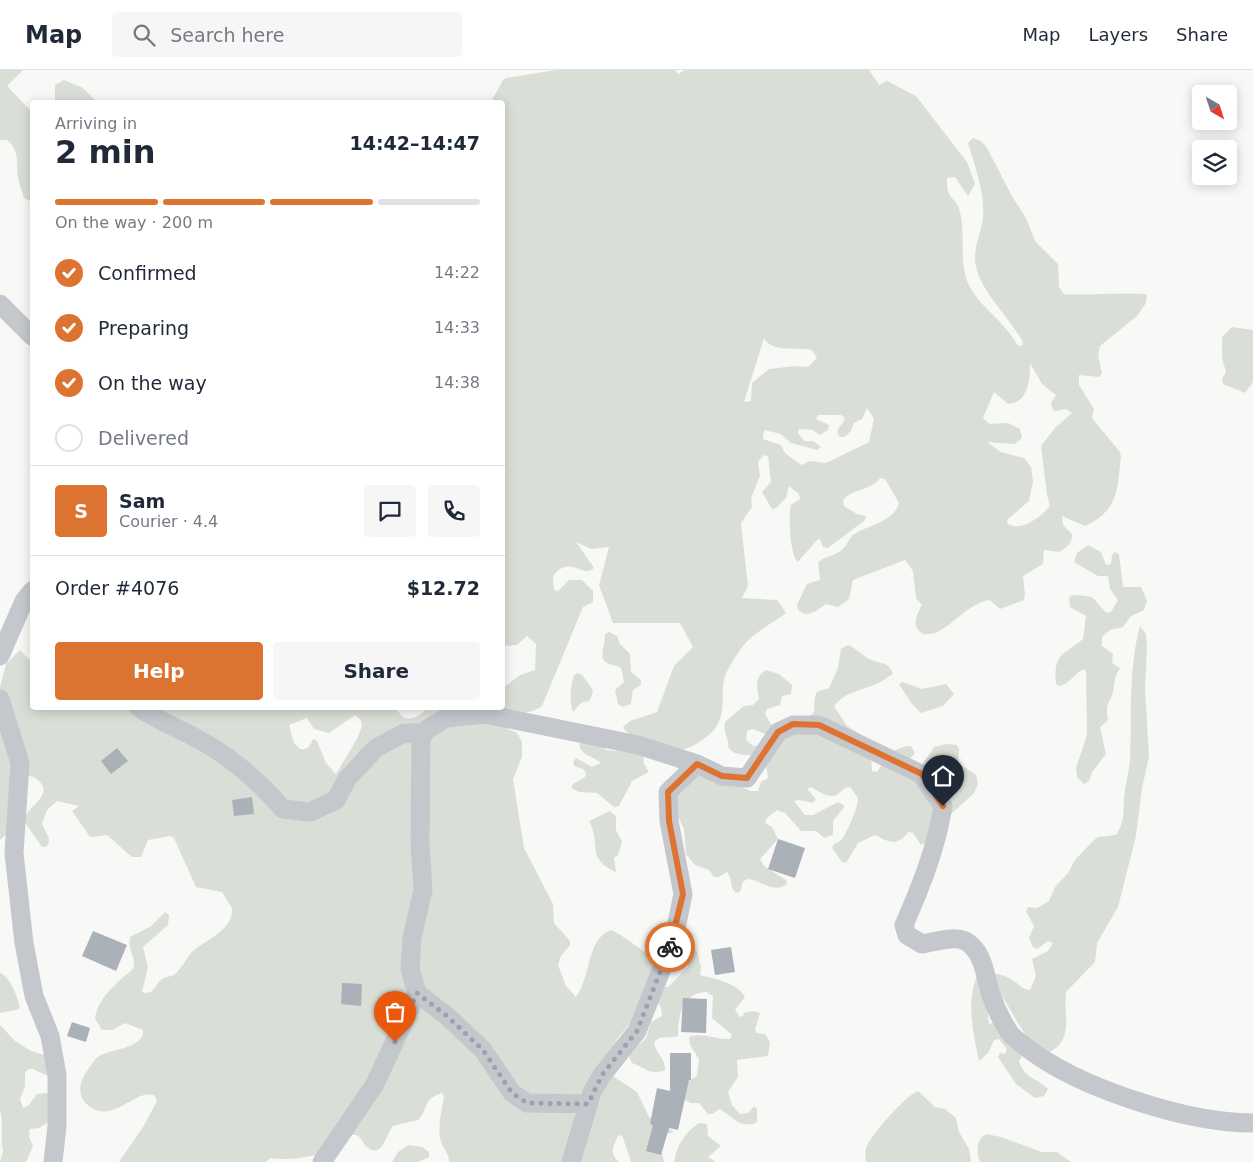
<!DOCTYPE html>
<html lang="en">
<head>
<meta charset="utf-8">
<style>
  body { margin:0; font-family:"DejaVu Sans",sans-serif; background:#f6f6f7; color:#1f2937; height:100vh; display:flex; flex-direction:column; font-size:19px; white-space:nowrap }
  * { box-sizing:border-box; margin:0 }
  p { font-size:16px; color:#747a83 }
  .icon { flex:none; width:28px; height:28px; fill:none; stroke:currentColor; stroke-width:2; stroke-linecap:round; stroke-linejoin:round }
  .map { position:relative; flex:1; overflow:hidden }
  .details { position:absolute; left:30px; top:30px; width:475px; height:610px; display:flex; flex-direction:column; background:#fff; border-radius:5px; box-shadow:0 2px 12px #0003 }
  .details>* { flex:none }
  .needle { width:32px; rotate:141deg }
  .tools { position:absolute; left:1192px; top:15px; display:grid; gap:10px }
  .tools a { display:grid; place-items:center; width:45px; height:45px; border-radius:5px; background:#fff; box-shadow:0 2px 12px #0003; font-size:25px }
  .pin { position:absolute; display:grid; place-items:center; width:42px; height:42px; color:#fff; margin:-51px -21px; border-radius:50% 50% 50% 0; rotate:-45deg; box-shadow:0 0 5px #0007 }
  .pin .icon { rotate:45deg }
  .courier { position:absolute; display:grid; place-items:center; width:50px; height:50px; margin:-25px; border:4px solid #dd7331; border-radius:50%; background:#fff; color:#222; box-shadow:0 1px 6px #0007 }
  .summary em { font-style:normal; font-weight:600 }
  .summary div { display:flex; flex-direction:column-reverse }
  .summary { display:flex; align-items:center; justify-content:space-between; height:85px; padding:0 25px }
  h1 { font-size:32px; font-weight:600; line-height:38px }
  .bar { display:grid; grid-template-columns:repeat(4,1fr); gap:8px 5px; align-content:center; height:60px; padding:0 25px }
  .bar i { height:6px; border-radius:4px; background:#e0e1e3 }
  .bar .active { background:#dd7331 }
  .bar p { grid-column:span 4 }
  .line { display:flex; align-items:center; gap:12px; padding:0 25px; border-top:1px solid #e0e1e3 }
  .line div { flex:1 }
  .round { display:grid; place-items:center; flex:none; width:52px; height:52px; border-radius:5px; background:#f6f6f7 }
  ol { padding:0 25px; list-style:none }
  li { display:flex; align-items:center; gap:15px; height:55px }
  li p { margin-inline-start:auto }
  li .icon { padding:5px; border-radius:50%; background:#dd7331; color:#fff; stroke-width:4 }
  li:last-child { color:#747a83 }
  li i { width:28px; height:28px; border:2px solid #e0e1e3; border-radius:50% }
  .cta { display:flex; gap:10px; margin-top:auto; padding:10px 25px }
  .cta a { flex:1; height:58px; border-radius:5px; background:#dd7331; color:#fff; font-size:20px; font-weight:600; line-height:58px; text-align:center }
  .cta a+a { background:#f6f6f7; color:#1f2937 }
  header { display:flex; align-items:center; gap:30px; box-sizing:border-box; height:70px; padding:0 25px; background:#fff; border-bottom:1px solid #e0e1e3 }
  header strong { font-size:24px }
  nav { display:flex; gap:28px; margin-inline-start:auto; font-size:18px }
  .search { width:350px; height:45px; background:#f6f6f7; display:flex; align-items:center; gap:12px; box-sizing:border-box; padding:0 18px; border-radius:5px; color:#747a83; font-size:19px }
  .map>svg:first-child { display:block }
  .green { fill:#d9dfd7; fill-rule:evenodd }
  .building { fill:#abb1b8 }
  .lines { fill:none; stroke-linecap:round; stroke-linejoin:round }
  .minor { stroke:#c4c7cb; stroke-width:19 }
  .done { stroke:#9aa2ad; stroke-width:5; stroke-dasharray:0 9 }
  .route { stroke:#dd7331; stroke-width:6 }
</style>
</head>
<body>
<header>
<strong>Map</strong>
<div class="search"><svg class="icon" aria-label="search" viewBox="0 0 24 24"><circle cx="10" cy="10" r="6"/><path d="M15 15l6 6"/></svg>Search here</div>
<nav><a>Map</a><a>Layers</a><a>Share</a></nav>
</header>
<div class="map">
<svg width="1253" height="1092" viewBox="0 0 1253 1092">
  <rect width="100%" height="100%" fill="#f8f8f6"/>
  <path class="green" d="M0 0H23L7 16 32 42V132L24 128C22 121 19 114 18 108 16 94 20 80 7 70H0Z
    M556 0H675L678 4 685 0H869L879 15 887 11 916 26 967 92 975 114 968 126 955 107 947 108C946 132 957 126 960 142 966 165 958 193 969 215 980 238 1005 251 1017 275L1022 276 1023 272C1010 248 982 223 976 197 972 180 981 164 983 148 985 122 975 97 968 73L973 68 981 71 987 78 1013 128 1026 148 1035 171 1058 194 1059 217 1064 224C1077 226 1142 221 1147 225L1146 233 1137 246 1100 276 1098 285 1102 303 1099 307 1079 305V315L1094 339 1092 348 1120 382 1121 387C1117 420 1119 440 1085 456L1062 446 1063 455 1072 464C1073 473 1066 478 1059 482L1044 480 1043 494 1023 506 1025 525 1024 530 1000 539 990 530C964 533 946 568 923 564 911 557 916 545 922 535L916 528 913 501 905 490 853 510 849 529 838 537 826 534C816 541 808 549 798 540L797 535 807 514 820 510 818 492C825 486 835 486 842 480 848 475 849 466 856 463 870 455 894 451 899 433L885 409 880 408C870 422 850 418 843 431L844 436 857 444 866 446 865 450 828 478 823 477 820 469 816 471 798 492C790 487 788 444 791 435L800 429 799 424 789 416 786 428 776 438 772 439 762 422 771 412 768 386 764 385 758 392 760 406 751 428 752 437 741 453 748 516 742 528 777 530 786 543C773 553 753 563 743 576 737 584 727 599 724 609 721 625 726 642 716 657 711 665 695 676 685 679 672 683 628 669 623 657L630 651 657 642 674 596 693 577 680 553H613L599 515 609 477 591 479 576 472 594 498C582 509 570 484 553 506L554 520 558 521 569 510H582L593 521V532L583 537 542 636C526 648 506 641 488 638H502L503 618 520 605 535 600 536 574 527 566 517 575 503 576 502 32H491L503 10 506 8ZM764 268C771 283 798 277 812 280L817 288 808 297 795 296 769 299 752 313 751 331 744 332ZM1030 293 1042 314 1056 325 1051 333 1052 338 1055 341 1066 339 1072 343 1055 358 1041 376 1047 425 1050 436C1042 446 1022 462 1008 454L1007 450 1029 431 1033 411 1031 397 1024 388 1001 382 987 372 1015 374 1022 368 1020 359 1008 353 990 354 983 348 994 322 1008 334C1029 333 1030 308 1030 293ZM867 338 874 349 869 372 826 393 810 391 801 395 785 383 781 375 763 369 764 360 781 364 791 373 817 380 821 377 813 371H804L798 363 799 359 813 360 820 365 828 360 829 355 816 349 818 345H841L845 348C843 356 833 359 840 367H844L851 361 854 353 862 349Z
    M64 10 83 18 97 32H55V15Z
    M1232 257 1253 260V312L1245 323 1223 314 1222 309 1226 302 1222 288V267Z
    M1088 475 1101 482 1106 495 1111 494 1112 485 1115 482 1119 484 1123 517H1141L1147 531 1144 540 1131 546 1123 557 1110 560 1102 567V576L1113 584 1112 593 1120 598C1113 609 1116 610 1113 622 1109 636 1105 631 1108 650L1100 657 1106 684 1092 702 1089 711 1084 714 1077 707 1076 698 1087 665 1086 603 1085 599C1076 601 1071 613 1060 616L1056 614C1053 583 1064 585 1083 569L1086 546 1070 537 1069 528 1072 525C1100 526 1089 527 1107 543L1111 542 1118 530 1110 519 1108 506H1098L1074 492 1077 483Z
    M1140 556 1146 564 1147 579 1145 619 1149 687 1142 718 1136 766 1118 837 1097 873 1095 892 1066 922C1063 946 1075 972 1047 983 1026 976 1012 939 999 922 989 932 986 940 989 954L1002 950 1024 983 1019 991C1026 1011 1037 1007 1048 1019L1044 1026 1035 1028 1016 1014 998 987 1000 983 1005 984 1007 979 999 969 994 970 988 983 979 991C973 962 965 929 979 902 993 902 1004 904 1015 912 1021 916 1023 919 1030 920L1036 906 1032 889 1048 881 1053 873 1048 871 1037 879 1033 877 1029 868 1034 856 1026 841 1028 837 1037 838 1049 831 1055 817 1068 803 1075 790 1094 770 1098 767 1116 765C1127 748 1122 739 1125 721 1126 711 1129 701 1130 690 1132 646 1128 600 1140 556Z
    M609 562 617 566 620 574 630 584 631 602 641 610V615L633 620 631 634 622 637 618 634 615 620 624 612 621 598C617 595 614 596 609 594 596 588 606 575 605 564Z
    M848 575C857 579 862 585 869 589 879 594 889 591 893 604 887 607 882 612 876 614 860 621 845 622 834 636L847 656 870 670 872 701 877 702C885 689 894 676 911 676L915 683 908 691 921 697 934 677 947 674 957 675 959 679 958 693 976 705 978 714 974 723 947 748 926 773 921 775 913 763 908 762C898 777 888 772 875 765L858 773 846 793 842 792 832 778 834 774C836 773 839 772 841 770 846 766 859 735 858 728L850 717C842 717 839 727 831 726 825 726 817 720 811 717L807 719 816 729 813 733 799 730 794 731 805 745H813L838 732 845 736 833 751V765L824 768 816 761H801L785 743 777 740 766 749 765 753 772 757 778 769 760 789 764 796 786 810 787 814C772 825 761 809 747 809L743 812 740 822 736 823C729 817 733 808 727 802L719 807H714L709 800 695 795 686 784 684 759 674 739 681 712 691 703 734 713 750 721H758L761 712 768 708 766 695 755 685C745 685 734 686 728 677 730 668 721 660 726 651L744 636 753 635 759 629C757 618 754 607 766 600L779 604 792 615 791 624 782 626 780 635 767 639 765 644 772 656 766 664 752 659 747 661 746 670 753 676C774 675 786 663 801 650 805 647 812 647 814 641 815 634 813 629 817 622L829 618 838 598 841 579Z
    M20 580 32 593V638H395L404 648C413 650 421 645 427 638H456L435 658 491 651 517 663 522 672V687L513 709 524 778 553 834 554 853 570 871V875L561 886 558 895 566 916 576 927C592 905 586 869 611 860 616 861 652 886 653 890L652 901 629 955 619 966 586 1022 567 1040 576 1045 593 1039 610 1009 613 1006 637 1022 649 1047 674 1062 652 1068 647 1074 653 1081 662 1083 664 1092H631L622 1065 618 1066C613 1077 609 1083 619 1092H449C449 1084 445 1081 442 1074 436 1060 442 1040 444 1026L442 1023C422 1029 429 1039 418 1050L393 1056C386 1063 383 1090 367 1077 362 1073 362 1067 356 1065H352C338 1085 291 1092 270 1088L266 1092H119L143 1057 157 1031 155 1026C138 1017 115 1051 94 1039 75 1029 78 1013 89 998 92 993 95 989 99 986 112 979 136 979 143 965V960L125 953 112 960H102L95 949C97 928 118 912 133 899 137 889 127 879 130 867L151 856 165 842 169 845 168 855 143 877 148 897 142 922C154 926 154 915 162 909 167 906 172 907 176 903 183 897 186 888 192 882 206 869 234 860 232 838L222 822 196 817 174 768 170 766 148 770 141 787H132L107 765 90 767 72 741 79 736 57 731 47 740 42 753C44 762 54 769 46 777H42L24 751C25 737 56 725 38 710 34 707 32 706 27 706L9 762 0 770V617L6 594ZM355 645 361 650 362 656 357 669 336 704 326 693 317 671 313 669C310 676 308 680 300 679L294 673 289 655 307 648 314 659 329 663Z
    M578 603 582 605 593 620C590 637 587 628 579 635 577 637 576 640 573 642 569 631 570 617 574 605Z
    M903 612 922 619 946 614 954 624 943 636 921 643 912 634 899 614Z
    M587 670 600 673 606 680 616 681 628 673 643 684 644 694 649 702 632 711 619 736 614 737 597 723 579 722 571 718 573 714 585 707 586 703 583 699 574 696 573 692 576 688 592 697 601 693C593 685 581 687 579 674Z
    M610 741 616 746V760L622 772 618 785 614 788 616 802C585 788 602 775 589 751Z
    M693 881H697L701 897 700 905C715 909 736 912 745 927L735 940 740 947 743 946 744 943 753 941 760 943 755 960 757 963 765 964 770 972 768 986 737 990 738 1007 728 1022 732 1035 740 1044 748 1043 753 1037 757 1038V1052C741 1060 733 1047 720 1039L712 1044H708L699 1033H691L671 1022 697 1006 699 989 690 975 689 967C703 962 716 970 730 969L732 965 712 948 713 926 706 922C682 923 678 947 678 966 669 969 660 964 654 973 656 984 666 989 665 1000 651 1006 646 998 632 993L628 985 646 968 651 952 662 946 661 938 654 923 660 917H668L688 897V889Z
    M0 903C10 906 18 928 20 938L16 940 0 943Z
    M0 955 15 971 31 981 51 987 50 1007 33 999H29L25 1002V1016L20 1029 23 1038 28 1036 37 1024 46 1023 50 1025V1051L39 1058 30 1059 29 1067 33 1076 26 1092H0L3 1081C0 1068 4 1054 0 1040Z
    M918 1021 935 1037 945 1039 956 1048 959 1062 969 1079 971 1092H866C866 1087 864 1081 867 1076 872 1064 907 1024 918 1021Z
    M699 1053 707 1054 708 1066 721 1076 708 1087 716 1092H674C677 1074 685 1063 699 1053Z
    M986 1064 1001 1067 1042 1082H1057L1071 1092H980C976 1082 976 1070 986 1064Z
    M409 1075 422 1077 429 1082V1087L418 1092H392L398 1082Z"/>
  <path class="building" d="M117 678 128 691 111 704 101 691Z
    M252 727 254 744 234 746 232 730Z
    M778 769 805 778 795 808 768 799Z
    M93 861 127 875 116 901 82 886Z
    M731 877 735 902 715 905 711 880Z
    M342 913 362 914 361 936 341 934Z
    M683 928 707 929 706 963 681 962Z
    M72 952 90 958 86 972 67 966Z
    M670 983H691V1010H689L678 1060 669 1058 661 1085 646 1081 653 1055 650 1054 657 1018 670 1021Z"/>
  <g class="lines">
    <path class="minor" d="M0 234 32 266
      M0 586 24 531 32 521
      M0 629 20 693 14 783 24 873 34 926 50 966 57 1005V1056L53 1092
      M139 638C162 653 188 662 210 676 238 693 262 715 283 739L310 742 336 730 347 709 376 678 404 663H416L421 669 420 773 423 820 412 868 410 899 417 923 375 1014 322 1092
      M421 669 426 660 446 648 485 644 638 675 697 694 722 706 747 708 778 662 793 655H819L921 704 943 736C936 779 921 816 904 855L907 865 922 874C937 872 960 862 972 876 985 889 985 908 991 925 995 937 1002 951 1009 962 1013 968 1021 973 1026 977 1078 1018 1187 1053 1253 1053
      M417 923 447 946 483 980 512 1023 527 1033 588 1034
      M571 1092 592 1022 602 1005 637 961 674 868 683 824 669 751 668 722 697 694"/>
  </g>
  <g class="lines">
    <path class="done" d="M395 972 417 923 447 946 483 980 512 1023 527 1033 588 1034 602 1005 637 961 670 877"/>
    <path class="route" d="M670 877 683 824 669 751 668 722 697 694 722 706 747 708 778 662 793 654 819 655 922 704 943 736"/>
  </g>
</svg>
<div class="tools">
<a><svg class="needle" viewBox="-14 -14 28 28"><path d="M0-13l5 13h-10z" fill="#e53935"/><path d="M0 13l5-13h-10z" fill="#747a83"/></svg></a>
<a><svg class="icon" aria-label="layers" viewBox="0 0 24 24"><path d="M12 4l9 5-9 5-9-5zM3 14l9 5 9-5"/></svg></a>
</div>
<div class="pin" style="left:395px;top:972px;background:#ea580c"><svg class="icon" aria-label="bag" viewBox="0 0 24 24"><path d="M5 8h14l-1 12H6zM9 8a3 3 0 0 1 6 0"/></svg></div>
<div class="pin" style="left:943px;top:736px;background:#1f2937"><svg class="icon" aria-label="home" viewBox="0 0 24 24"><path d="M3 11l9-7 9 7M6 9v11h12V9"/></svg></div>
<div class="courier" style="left:670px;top:877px"><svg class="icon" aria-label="bike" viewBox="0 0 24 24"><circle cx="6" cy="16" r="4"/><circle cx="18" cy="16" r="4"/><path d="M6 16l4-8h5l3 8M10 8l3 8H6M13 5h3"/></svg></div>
<section class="details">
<div class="summary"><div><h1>2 min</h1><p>Arriving in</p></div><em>14:42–14:47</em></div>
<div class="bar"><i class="active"></i><i class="active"></i><i class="active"></i><i></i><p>On the way · 200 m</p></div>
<ol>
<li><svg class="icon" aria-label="check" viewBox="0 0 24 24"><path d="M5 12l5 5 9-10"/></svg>Confirmed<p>14:22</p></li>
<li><svg class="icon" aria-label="check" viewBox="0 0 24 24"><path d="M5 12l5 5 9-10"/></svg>Preparing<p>14:33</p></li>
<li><svg class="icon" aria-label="check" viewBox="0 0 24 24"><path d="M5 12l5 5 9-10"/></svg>On the way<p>14:38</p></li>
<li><i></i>Delivered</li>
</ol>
<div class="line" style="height:90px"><b class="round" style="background:#dd7331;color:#fff">S</b><div><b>Sam</b><p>Courier · 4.4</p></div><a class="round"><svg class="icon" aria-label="chat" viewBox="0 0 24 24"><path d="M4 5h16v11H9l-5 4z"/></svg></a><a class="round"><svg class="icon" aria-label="phone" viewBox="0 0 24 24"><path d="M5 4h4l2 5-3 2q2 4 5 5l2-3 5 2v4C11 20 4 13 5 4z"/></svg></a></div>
<div class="line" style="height:65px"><div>Order #4076</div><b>$12.72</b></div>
<div class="cta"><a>Help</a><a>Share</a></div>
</section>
</div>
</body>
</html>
